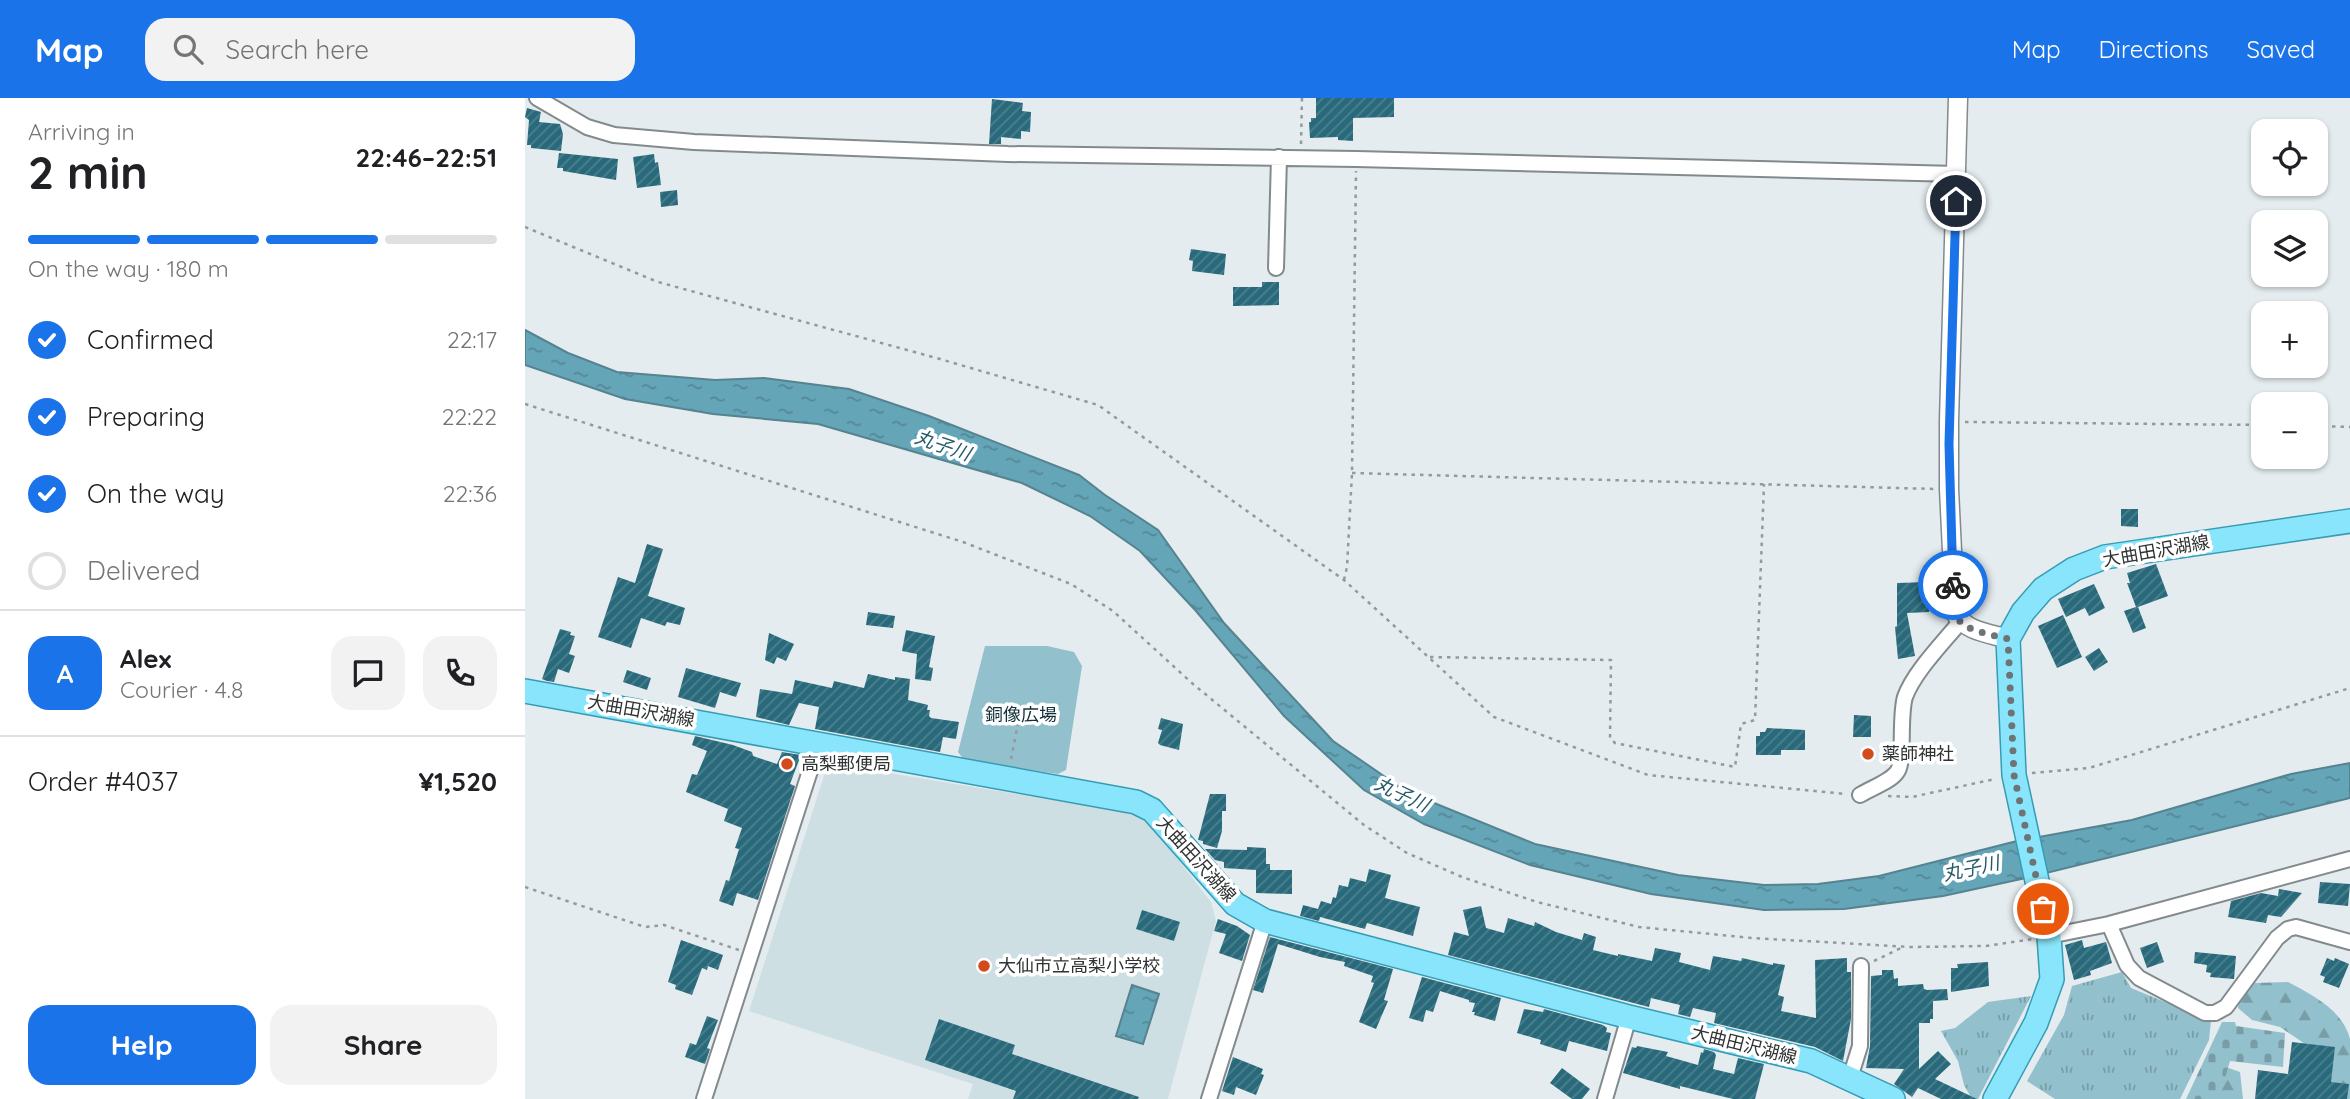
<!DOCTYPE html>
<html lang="en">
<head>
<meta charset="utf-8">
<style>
  body { margin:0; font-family:Quicksand,"Noto Sans JP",sans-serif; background:#f2f2f2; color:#202124; height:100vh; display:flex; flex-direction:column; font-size:26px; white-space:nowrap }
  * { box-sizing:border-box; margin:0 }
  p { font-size:23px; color:#757577 }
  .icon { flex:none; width:38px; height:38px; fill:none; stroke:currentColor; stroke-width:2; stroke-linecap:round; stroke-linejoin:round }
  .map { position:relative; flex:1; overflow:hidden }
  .side { display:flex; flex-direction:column; background:#fff; width:525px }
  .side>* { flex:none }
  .buttons { position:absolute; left:1726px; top:21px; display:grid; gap:14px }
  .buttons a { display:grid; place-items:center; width:77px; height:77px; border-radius:14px; background:#fff; box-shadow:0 2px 5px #0004; font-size:35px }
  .pin { position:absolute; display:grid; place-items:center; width:60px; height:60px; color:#fff; margin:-30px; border:4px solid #fff; border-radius:50%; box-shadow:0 2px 7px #0007 }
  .courier { position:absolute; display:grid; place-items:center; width:70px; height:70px; margin:-35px; border:5px solid #1a73e8; border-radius:50%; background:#fff; color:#222; box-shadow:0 2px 9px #0007 }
  .overview em { font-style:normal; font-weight:800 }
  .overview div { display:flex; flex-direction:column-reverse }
  .overview { display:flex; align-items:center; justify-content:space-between; height:119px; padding:0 28px }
  h1 { font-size:46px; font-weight:800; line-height:52px }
  .bar { display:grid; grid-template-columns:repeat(4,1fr); gap:10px 7px; align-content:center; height:84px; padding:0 28px }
  .bar i { height:9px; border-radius:5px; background:#e0e0e0 }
  .bar .on { background:#1a73e8 }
  .bar p { grid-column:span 4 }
  .line { display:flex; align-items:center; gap:18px; padding:0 28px; border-top:2px solid #e0e0e0 }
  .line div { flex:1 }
  .round { display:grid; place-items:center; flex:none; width:74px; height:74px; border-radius:21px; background:#f2f2f2 }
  ol { padding:0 28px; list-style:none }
  li { display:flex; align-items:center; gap:21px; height:77px }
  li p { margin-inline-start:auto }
  li .icon { padding:7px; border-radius:50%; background:#1a73e8; color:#fff; stroke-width:4 }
  li:last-child { color:#757577 }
  li i { width:38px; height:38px; border:4px solid #e0e0e0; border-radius:50% }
  .primary-button { display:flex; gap:14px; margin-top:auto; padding:14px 28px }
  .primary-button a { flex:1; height:80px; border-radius:21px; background:#1a73e8; color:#fff; font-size:28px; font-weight:800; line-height:80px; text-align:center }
  .primary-button a+a { background:#f2f2f2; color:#202124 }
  header { display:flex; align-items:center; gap:42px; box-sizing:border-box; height:98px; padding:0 35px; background:#1a73e8; color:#fff }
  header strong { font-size:33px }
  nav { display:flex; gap:38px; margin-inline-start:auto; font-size:24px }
  .search { width:490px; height:63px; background:#f2f2f2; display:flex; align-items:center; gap:18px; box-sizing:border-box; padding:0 24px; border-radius:21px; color:#757577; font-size:26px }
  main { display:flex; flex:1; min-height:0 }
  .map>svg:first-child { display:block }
  .built { fill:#cedfe4 }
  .grass { fill:url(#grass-tufts) }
  .forest { fill:url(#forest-firs) }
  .cemetery { fill:url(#cemetery-stones) }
  .green { fill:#93c0cd }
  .water { fill:url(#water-ripples); stroke:#558390; stroke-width:2 }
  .building { fill:url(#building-hatch) }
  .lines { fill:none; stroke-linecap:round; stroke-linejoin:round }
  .minor-casing { stroke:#838a8d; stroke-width:18 }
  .tertiary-casing { stroke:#838a8d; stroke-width:21 }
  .primary-casing { stroke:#369cb3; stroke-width:26 }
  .path { stroke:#949a9c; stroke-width:2.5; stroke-dasharray:3.5 5; stroke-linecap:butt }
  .minor { stroke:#fff; stroke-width:14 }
  .tertiary { stroke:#fff; stroke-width:18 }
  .primary { stroke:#88e5fb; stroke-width:23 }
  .done { stroke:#6e7475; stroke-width:7; stroke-dasharray:0 12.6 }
  .route { stroke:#1a73e8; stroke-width:9 }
  .poi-dot { fill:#d34b1c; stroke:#fff; stroke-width:2.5 }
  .labels { text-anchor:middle; stroke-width:7; stroke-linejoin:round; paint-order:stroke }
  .street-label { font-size:18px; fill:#2f3333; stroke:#fff }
  .park-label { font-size:18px; fill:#103039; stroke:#fff }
  .poi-label { font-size:18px; fill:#2f3333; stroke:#fff; text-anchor:start }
  .water-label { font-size:19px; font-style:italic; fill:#255b69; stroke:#fff }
</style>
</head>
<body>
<header>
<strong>Map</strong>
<div class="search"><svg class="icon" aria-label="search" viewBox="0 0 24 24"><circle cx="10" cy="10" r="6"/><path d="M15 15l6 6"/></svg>Search here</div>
<nav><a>Map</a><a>Directions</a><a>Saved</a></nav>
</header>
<main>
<section class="side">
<div class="overview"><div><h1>2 min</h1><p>Arriving in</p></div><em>22:46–22:51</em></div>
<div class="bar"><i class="on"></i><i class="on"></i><i class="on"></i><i></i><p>On the way · 180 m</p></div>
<ol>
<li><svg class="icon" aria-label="check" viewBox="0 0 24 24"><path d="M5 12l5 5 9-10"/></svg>Confirmed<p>22:17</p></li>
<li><svg class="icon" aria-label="check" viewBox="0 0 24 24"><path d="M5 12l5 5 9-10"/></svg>Preparing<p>22:22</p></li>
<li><svg class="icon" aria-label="check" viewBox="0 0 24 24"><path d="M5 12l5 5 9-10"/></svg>On the way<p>22:36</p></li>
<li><i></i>Delivered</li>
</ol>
<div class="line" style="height:126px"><b class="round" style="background:#1a73e8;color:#fff">A</b><div><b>Alex</b><p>Courier · 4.8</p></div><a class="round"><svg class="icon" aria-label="chat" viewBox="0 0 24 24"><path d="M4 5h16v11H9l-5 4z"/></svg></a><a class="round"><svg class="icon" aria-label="phone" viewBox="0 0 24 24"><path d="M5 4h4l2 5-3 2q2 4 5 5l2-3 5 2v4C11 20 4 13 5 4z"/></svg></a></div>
<div class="line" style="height:91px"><div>Order #4037</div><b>¥1,520</b></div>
<div class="primary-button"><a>Help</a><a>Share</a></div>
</section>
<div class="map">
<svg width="1825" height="1001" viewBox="0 0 1825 1001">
  <defs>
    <pattern id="grass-tufts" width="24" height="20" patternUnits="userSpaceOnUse" patternTransform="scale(1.75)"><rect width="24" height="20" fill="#93c0cd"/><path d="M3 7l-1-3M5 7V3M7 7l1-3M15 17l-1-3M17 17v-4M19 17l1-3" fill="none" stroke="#789da7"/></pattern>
    <pattern id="forest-firs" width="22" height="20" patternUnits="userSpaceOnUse" patternTransform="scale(1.75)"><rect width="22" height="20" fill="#93c0cd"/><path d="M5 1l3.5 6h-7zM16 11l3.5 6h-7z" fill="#789da7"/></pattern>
    <pattern id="cemetery-stones" width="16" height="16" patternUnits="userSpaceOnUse" patternTransform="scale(1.75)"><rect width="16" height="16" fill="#93c0cd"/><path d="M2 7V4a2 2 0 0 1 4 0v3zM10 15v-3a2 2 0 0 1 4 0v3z" fill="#789da7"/></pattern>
    <pattern id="water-ripples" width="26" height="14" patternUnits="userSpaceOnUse" patternTransform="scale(1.75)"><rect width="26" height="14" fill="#65a5b8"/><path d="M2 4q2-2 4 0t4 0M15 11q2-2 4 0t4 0" fill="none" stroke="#548796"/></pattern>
    <pattern id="building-hatch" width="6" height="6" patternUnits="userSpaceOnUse" patternTransform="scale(1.75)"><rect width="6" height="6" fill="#286a7b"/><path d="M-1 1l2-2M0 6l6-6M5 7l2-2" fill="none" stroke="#4e808d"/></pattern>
  </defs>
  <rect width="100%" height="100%" fill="#e4ecef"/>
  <path class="built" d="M303 665 595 713 613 718 628 729 686 804 691 823 643 1001H443L448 986 224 913Z"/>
  <path class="grass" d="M1597 874 1606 890 1686 923 1684 942 1655 1001H1530L1502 983 1539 917 1547 888Z
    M1506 898 1453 1001H1447L1439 987 1433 963 1416 933 1430 930 1463 904Z"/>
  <path class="forest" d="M1763 884C1787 897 1817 911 1825 941 1825 959 1825 983 1825 1001H1806L1780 946 1755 929 1727 922 1713 910 1714 897 1729 885Z
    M1695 967 1715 974 1718 1001H1674Z"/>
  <path class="cemetery" d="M1697 924H1710L1711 928 1760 935 1758 969 1705 963 1694 1001H1661Z"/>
  <path class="green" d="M460 548H522L549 554 557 568 541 672 533 676 439 662 433 654Z"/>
  <path class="water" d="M0 232 43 255 92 274 190 282 239 280 324 291 404 318 554 377 580 397 633 432 699 525 808 643 882 694 1010 746 1153 777 1239 787 1293 786 1354 778 1492 743 1607 722 1766 676 1825 665V700L1501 780 1418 798 1319 811 1239 812 1126 796 1005 767 899 726 839 692 759 618 671 513 615 453 565 418 497 385 293 326 188 316 100 301 0 267Z
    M607 887 634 896 618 946 591 938Z"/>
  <path class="building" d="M791 0H869V19L828 20V43L813 42V39L785 40 784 24H786V20H791Z
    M467 1 498 5 497 13 506 14 505 34 496 33V41L476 39V46H464Z
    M2 10 16 14 14 24 35 26 38 36 36 53 6 50V47H2L4 22 0 19Z
    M34 55 93 61 91 82 38 73V70H32Z
    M129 56 130 65 133 64 136 87 112 90 108 59Z
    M152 92 153 107 136 109 135 94Z
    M666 151 701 156 699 177 667 173 668 163 664 162Z
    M737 184H754V207L708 208V189H737Z
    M1596 411H1613V429L1596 428Z
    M122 446 138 451 123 498 160 510 155 527 142 524 140 528 116 520 106 550 73 539 93 479 110 485Z
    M1631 466 1643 498 1613 509 1621 530 1608 535 1599 513 1611 509 1602 485H1605L1602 475Z
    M1404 484V514L1382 515 1390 558 1373 561 1370 529 1372 528V485Z
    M1569 486 1580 510 1564 518 1560 510 1541 519 1533 501Z
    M343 514 370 518 368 530 341 527Z
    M1538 517 1557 559 1532 570 1513 528Z
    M35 531 46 534 45 537 50 538 44 556 50 558 44 575 33 571 29 584 22 583 17 581Z
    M381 532 410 538 404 569 408 570 406 583 390 581 392 556 377 553Z
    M244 535 269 546 261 563 252 559 249 566 240 562Z
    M1574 550 1583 564 1569 573 1560 559Z
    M161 570 216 585 211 599 195 594 190 610 153 599Z
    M102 572 126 580 122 592 98 584Z
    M343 576 370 582V579L385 581 383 602 403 607 402 612H405L404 618 406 620 434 624 431 641 418 639 415 654 290 631 294 609 274 605 264 627 231 619 235 591 267 596 270 582 307 590 309 583 339 590Z
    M1329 617 1346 618V639H1328Z
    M636 620 658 626 654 652 635 647 633 645 637 632 633 631Z
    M1242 630 1280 632V652H1256V657H1231V638H1235V634H1240Z
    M170 638 208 647 227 654 228 658 252 666 257 654 276 657 265 686 270 688 233 802 212 795 208 808 194 803 201 782 204 783 214 751 210 750 217 730 199 723 203 711 161 694 167 676 172 677 182 653 167 647Z
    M685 696H701V713H697V733L692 750 678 746V743L673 742Z
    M722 749 741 750V766H745V772H767V796L731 795V772L699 770V764L690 762 680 751 722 752Z
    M844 771 866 777 860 800 895 809 888 838 842 825 840 831 795 819 794 823 775 818 778 807 793 811 796 803 806 806 808 799 811 800 814 787 823 789 825 780 841 784Z
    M1795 784 1825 786 1823 808 1793 805Z
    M1754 791 1777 795 1756 819 1743 817 1741 825 1703 819 1706 803 1736 795 1753 798Z
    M956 808 961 830 979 835 983 820 1009 828 1010 824 1031 834 1057 842 1059 835 1071 839 1068 852 1093 858V856L1127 863 1130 850 1156 855 1154 864 1185 872 1188 858 1216 863 1217 860 1248 867V865L1260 867 1253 897 1259 899 1256 913 1291 920 1290 862 1322 860V874H1326V921L1318 963 1290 949 1189 925 1191 915 1168 910 1165 919 1153 916 1155 907 1126 900 1124 909 923 857 929 834 944 838 938 812Z
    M617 812 655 824 649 843 611 831Z
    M693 821 712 828 725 837 717 863 694 855 701 836 689 833Z
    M745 839 868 871 859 902 863 903 851 931 834 924 849 885 846 884 848 878 819 868 820 864 795 859 753 846 738 895 728 892Z
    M156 842 198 857 193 872 183 868 182 872 177 870 167 897 150 891 151 887 143 884Z
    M1557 842 1559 850 1581 844 1587 865 1565 873 1566 877 1549 882 1540 847Z
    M1632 844 1639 864 1622 870 1615 850Z
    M1670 854 1711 858 1709 881 1685 879 1686 875 1681 874 1682 867 1669 865Z
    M1802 860 1809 863 1810 860 1824 866 1814 890 1798 884 1800 879 1795 877Z
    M1463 864 1464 888 1426 894V870H1433L1432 866Z
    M1357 872H1368L1369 881 1373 880V888L1398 886 1399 891 1402 892 1422 891 1423 902 1408 903V921H1405V925H1394V971L1413 953 1426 966 1410 981 1452 1001H1416L1393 990 1387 999 1369 986 1379 971 1341 970 1345 948 1346 878 1357 877Z
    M897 879 976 900 970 923 949 917 950 914H947L950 905 944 904V902L915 893 908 914 901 912 898 924 884 920Z
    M999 911 1018 914 1019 911 1078 927 1082 930 1081 934 1086 935 1082 953 1044 943 1041 954 1015 946 1016 942 992 935Z
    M182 918 193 922 182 950 185 951 180 966 160 959 165 945 171 947Z
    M414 921 490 947 487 956 614 999 613 1001H488L491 993 400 962Z
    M1767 944 1810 949 1806 984 1824 986 1822 1001H1730L1733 972 1763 976Z
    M1112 948 1143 954 1141 958 1173 967 1176 954 1178 955 1179 951 1189 954 1191 957 1188 971 1209 976 1213 960 1239 966 1230 1001H1208L1155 988V991L1098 975 1107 949 1111 950Z
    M708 959 738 971 736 976 739 977 731 997 711 989 709 997 697 993Z
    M1037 970 1065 991 1057 1001H1047L1025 985Z"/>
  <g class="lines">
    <defs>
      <path id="minor" d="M12 0 62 29 89 37 169 44 483 56 831 61 1432 76
        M751 170 754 59
        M1335 697C1346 690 1365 684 1372 674 1380 665 1374 618 1380 599 1389 574 1418 545 1435 524
        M1584 826 1602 867 1614 880 1680 915H1690L1701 909 1752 840 1763 831 1771 829 1825 844
        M1524 838 1584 826 1825 761
        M1325 980 1335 948 1336 868
        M179 1001 294 645
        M684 1001 740 823
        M1080 1001 1104 919"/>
      <path id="tertiary" d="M1433 0 1424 323V391L1430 515C1441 534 1464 535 1483 541"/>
      <path id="primary" d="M0 593 611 704 627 712 710 806 740 823 1104 919 1286 963 1368 1001
        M1470 1001 1511 925 1527 881 1524 838 1489 677 1483 541 1498 514 1518 491 1549 471 1580 459 1825 423"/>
    </defs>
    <use href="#minor" class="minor-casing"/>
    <use href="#tertiary" class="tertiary-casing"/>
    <use href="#primary" class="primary-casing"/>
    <path class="path" d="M776 46 777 0
      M0 129 133 184 415 261 573 307 819 482 969 619 1123 677 1321 696
      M0 306 438 444 546 486 588 513 668 586 839 727 882 755 937 779 1012 804 1114 829 1227 840 1386 849 1461 848 1508 841
      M1440 324 1738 327
      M1790 328 1825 329
      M827 375 1410 391
      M819 482 822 469 827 375 831 73
      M905 559 1086 562 1085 640 1090 645 1210 669 1216 626 1230 622 1239 386
      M486 661 497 606
      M1507 675 1564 670 1825 590
      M1363 698 1387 699 1470 681
      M0 789 120 829 139 827 214 852
      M1349 863 1378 849"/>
    <use href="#minor" class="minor"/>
    <use href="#tertiary" class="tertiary"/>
    <use href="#primary" class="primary"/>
  </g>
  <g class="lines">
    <path class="done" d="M1428 487C1429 496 1427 507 1430 515 1436 534 1467 536 1483 541L1489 677 1518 811"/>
    <path class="route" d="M1428 487 1424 346 1431 103"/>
  </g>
  <g class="poi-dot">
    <circle cx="1343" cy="656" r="7"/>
    <circle cx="262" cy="666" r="7"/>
    <circle cx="459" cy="868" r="7"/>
  </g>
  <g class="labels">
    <g class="street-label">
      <text transform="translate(1631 453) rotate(-10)" y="6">大曲田沢湖線</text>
      <text transform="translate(116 613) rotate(10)" y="6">大曲田沢湖線</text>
      <text transform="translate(671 761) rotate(48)" y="6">大曲田沢湖線</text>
      <text transform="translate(1219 947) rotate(14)" y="6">大曲田沢湖線</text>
    </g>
    <g class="park-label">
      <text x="496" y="623">銅像広場</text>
    </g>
    <g class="poi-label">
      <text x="1357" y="662">薬師神社</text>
      <text x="276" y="672">高梨郵便局</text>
      <text x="473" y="874">大仙市立高梨小学校</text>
    </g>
    <g class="water-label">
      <text transform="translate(418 347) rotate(19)" y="7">丸子川</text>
      <text transform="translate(877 696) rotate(25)" y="7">丸子川</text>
      <text transform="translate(1446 770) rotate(-12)" y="7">丸子川</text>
    </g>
  </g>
</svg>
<div class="buttons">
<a><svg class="icon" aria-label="locate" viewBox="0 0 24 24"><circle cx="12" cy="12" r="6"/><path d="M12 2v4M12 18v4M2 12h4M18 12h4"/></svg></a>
<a><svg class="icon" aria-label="layers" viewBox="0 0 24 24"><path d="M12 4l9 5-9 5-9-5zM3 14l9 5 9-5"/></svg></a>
<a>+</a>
<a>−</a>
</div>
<div class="pin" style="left:1518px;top:811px;background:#ea580c"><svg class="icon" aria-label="bag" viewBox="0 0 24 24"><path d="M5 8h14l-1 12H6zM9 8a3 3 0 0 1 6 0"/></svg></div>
<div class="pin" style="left:1431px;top:103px;background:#1f2937"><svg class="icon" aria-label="home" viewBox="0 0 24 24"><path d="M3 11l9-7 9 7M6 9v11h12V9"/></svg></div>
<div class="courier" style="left:1428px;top:487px"><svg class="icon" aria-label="bike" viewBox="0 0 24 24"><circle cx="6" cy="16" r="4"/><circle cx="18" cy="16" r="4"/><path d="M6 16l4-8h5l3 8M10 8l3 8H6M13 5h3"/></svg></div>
</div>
</main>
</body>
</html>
